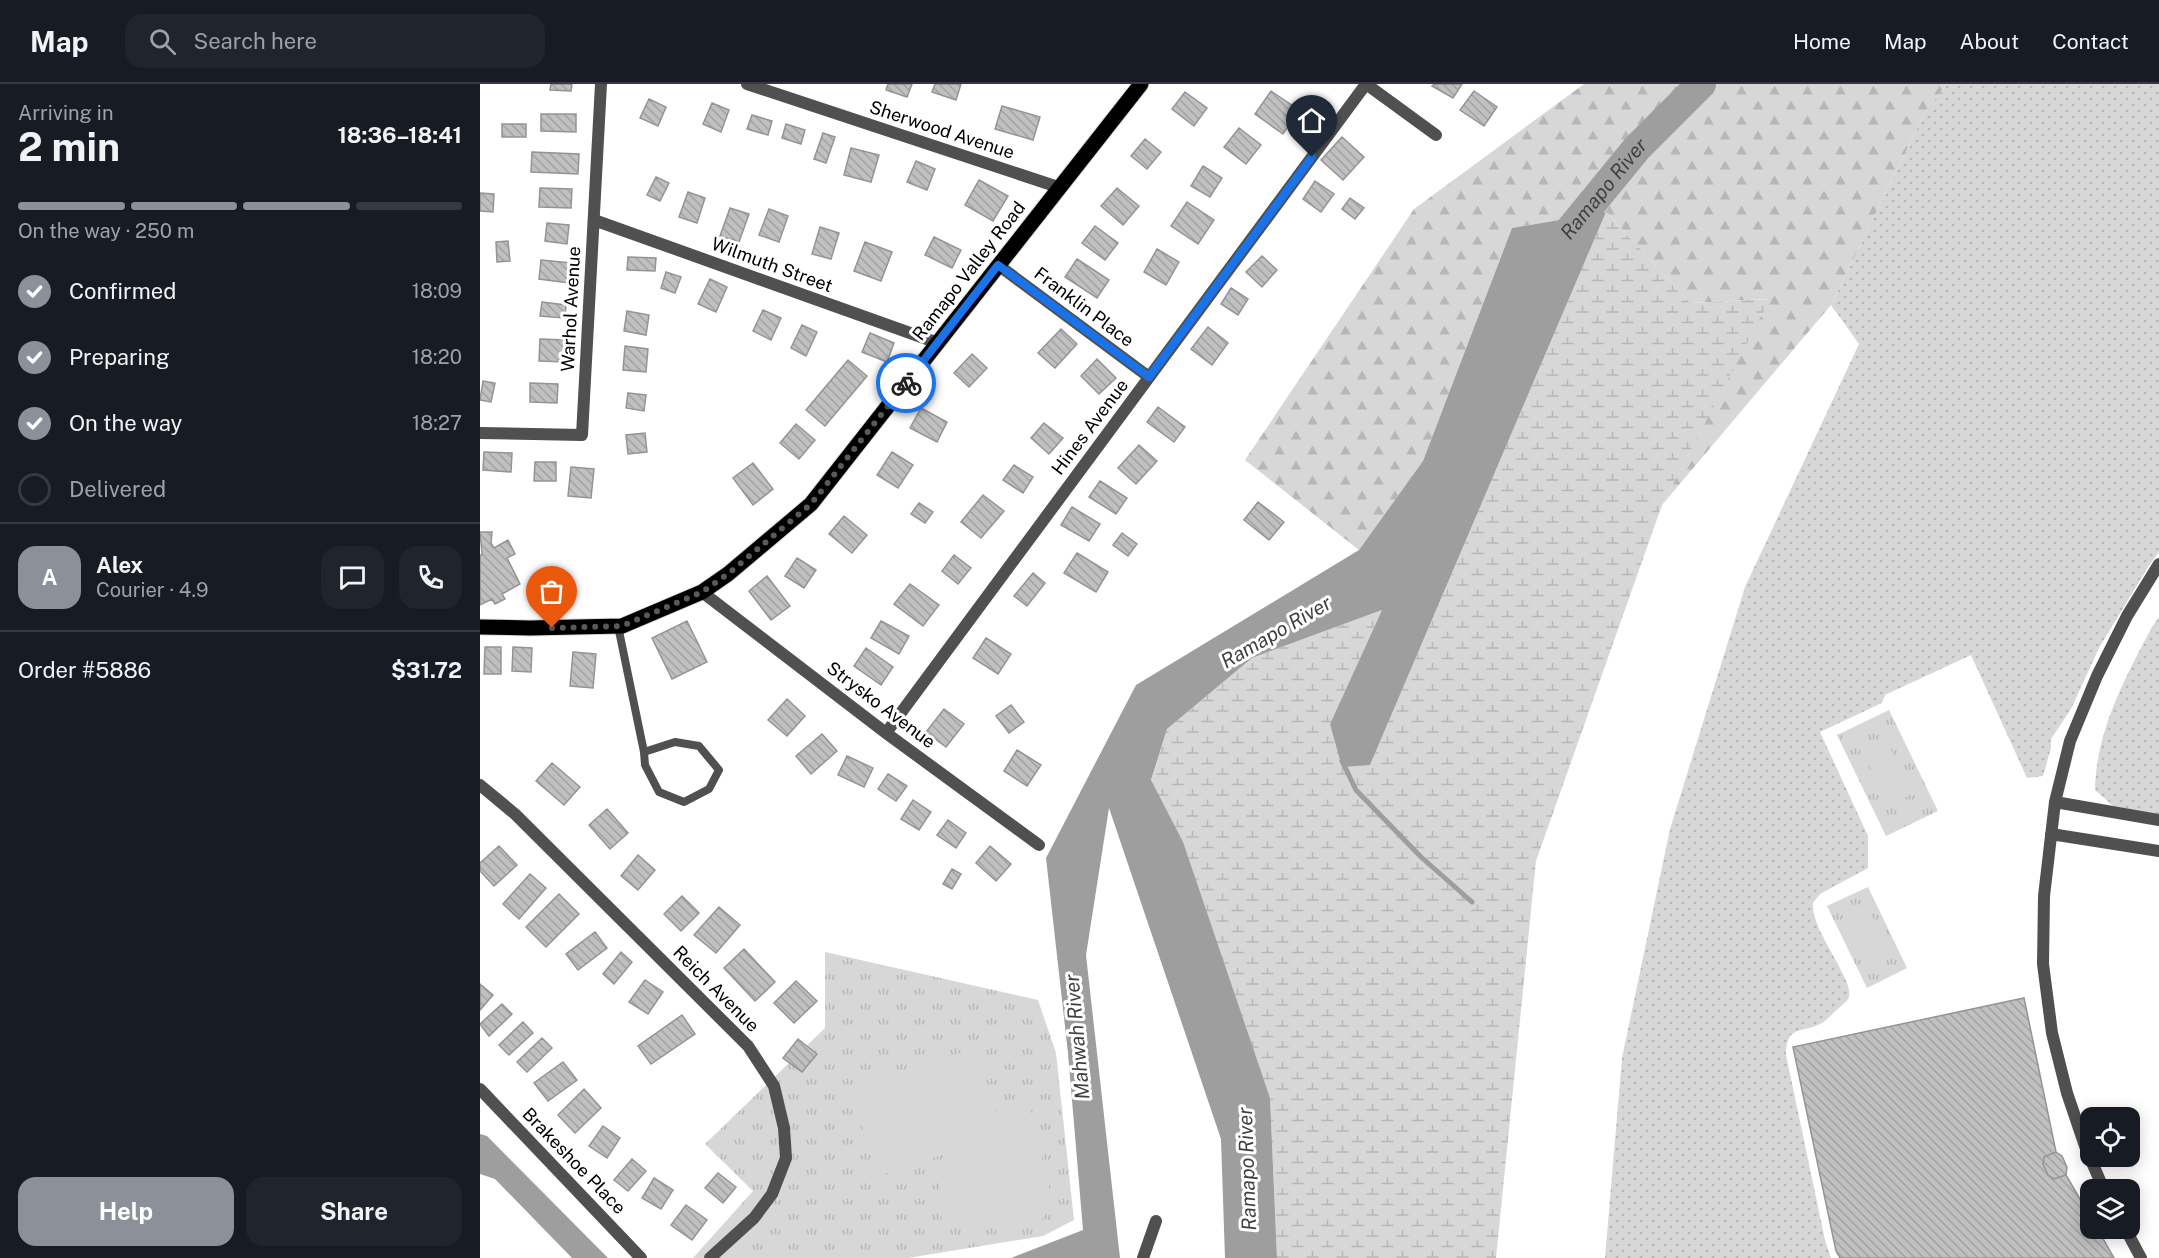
<!DOCTYPE html>
<html lang="en">
<head>
<meta charset="utf-8">
<style>
  body { margin:0; font-family:"Public Sans",sans-serif; background:#20242c; color:#f1f3f6; height:100vh; display:flex; flex-direction:column; font-size:22px; white-space:nowrap }
  * { box-sizing:border-box; margin:0 }
  p { font-size:20px; color:#9ea1a6 }
  .icon { flex:none; width:33px; height:33px; fill:none; stroke:currentColor; stroke-width:2; stroke-linecap:round; stroke-linejoin:round }
  .map { position:relative; flex:1; overflow:hidden }
  .side { display:flex; flex-direction:column; background:#171b24; width:480px }
  .side>* { flex:none }
  .controls { position:absolute; left:1600px; top:1023px; display:grid; gap:12px }
  .controls a { display:grid; place-items:center; width:60px; height:60px; border-radius:12px; background:#171b24; box-shadow:0 3px 15px #0003; font-size:30px }
  .pin { position:absolute; display:grid; place-items:center; width:51px; height:51px; color:#fff; margin:-62px -26px; border-radius:50% 50% 50% 0; rotate:-45deg; box-shadow:0 0 6px #0007 }
  .pin .icon { rotate:45deg }
  .courier { position:absolute; display:grid; place-items:center; width:60px; height:60px; margin:-30px; border:4px solid #1a73e8; border-radius:50%; background:#fff; color:#222; box-shadow:0 2px 8px #0007 }
  .summary em { font-style:normal; font-weight:700 }
  .summary div { display:flex; flex-direction:column-reverse }
  .summary { display:flex; align-items:center; justify-content:space-between; height:102px; padding:0 18px }
  h1 { font-size:39px; font-weight:700; line-height:45px }
  .bar { display:grid; grid-template-columns:repeat(4,1fr); gap:9px 6px; align-content:center; height:72px; padding:0 18px }
  .bar i { height:8px; border-radius:4px; background:#363941 }
  .bar .current { background:#8c9099 }
  .bar p { grid-column:span 4 }
  .line { display:flex; align-items:center; gap:15px; padding:0 18px; border-top:2px solid #363941 }
  .line div { flex:1 }
  .round { display:grid; place-items:center; flex:none; width:63px; height:63px; border-radius:18px; background:#20242c }
  ol { padding:0 18px; list-style:none }
  li { display:flex; align-items:center; gap:18px; height:66px }
  li p { margin-inline-start:auto }
  li .icon { padding:6px; border-radius:50%; background:#8c9099; color:#fff; stroke-width:4 }
  li:last-child { color:#9ea1a6 }
  li i { width:33px; height:33px; border:3px solid #363941; border-radius:50% }
  .primary-button { display:flex; gap:12px; margin-top:auto; padding:12px 18px }
  .primary-button a { flex:1; height:69px; border-radius:18px; background:#8c9099; color:#fff; font-size:24px; font-weight:700; line-height:69px; text-align:center }
  .primary-button a+a { background:#20242c; color:#f1f3f6 }
  header { display:flex; align-items:center; gap:36px; box-sizing:border-box; height:84px; padding:0 30px; background:#171b24; border-bottom:2px solid #363941 }
  header strong { font-size:28px }
  nav { display:flex; gap:33px; margin-inline-start:auto; font-size:21px }
  .search { width:420px; height:54px; background:#20242c; display:flex; align-items:center; gap:15px; box-sizing:border-box; padding:0 21px; border-radius:18px; color:#9ea1a6; font-size:22px }
  main { display:flex; flex:1; min-height:0 }
  .map>svg:first-child { display:block }
  .grass { fill:url(#grass-dots) }
  .forest { fill:url(#forest-firs) }
  .wetland { fill:url(#wetland-marsh) }
  .park { fill:url(#park-tufts) }
  .garden { fill:#d7d7d7 }
  .water { fill:#9e9e9e }
  .lines { fill:none; stroke-linecap:round; stroke-linejoin:round }
  .stream { stroke:#9e9e9e; stroke-width:5 }
  .river { stroke:#9e9e9e; stroke-width:30 }
  .building { fill:url(#building-back-hatch); stroke:#949494; stroke-width:1.5 }
  .primary-casing { stroke:#dbdbdb; stroke-width:17 }
  .service { stroke:#505050; stroke-width:8 }
  .minor { stroke:#505050; stroke-width:12 }
  .primary { stroke:#000; stroke-width:15 }
  .done { stroke:#595959; stroke-width:6; stroke-dasharray:0 10.8 }
  .route { stroke:#1a73e8; stroke-width:8 }
  .labels { text-anchor:middle; stroke-width:6; stroke-linejoin:round; paint-order:stroke }
  .street-label { font-size:18px; fill:#000; stroke:#fff }
  .water-label { font-size:20px; font-style:italic; fill:#3f3f3f; stroke:#fff }
</style>
</head>
<body>
<header>
<strong>Map</strong>
<div class="search"><svg class="icon" aria-label="search" viewBox="0 0 24 24"><circle cx="10" cy="10" r="6"/><path d="M15 15l6 6"/></svg>Search here</div>
<nav><a>Home</a><a>Map</a><a>About</a><a>Contact</a></nav>
</header>
<main>
<section class="side">
<div class="summary"><div><h1>2 min</h1><p>Arriving in</p></div><em>18:36–18:41</em></div>
<div class="bar"><i class="current"></i><i class="current"></i><i class="current"></i><i></i><p>On the way · 250 m</p></div>
<ol>
<li><svg class="icon" aria-label="check" viewBox="0 0 24 24"><path d="M5 12l5 5 9-10"/></svg>Confirmed<p>18:09</p></li>
<li><svg class="icon" aria-label="check" viewBox="0 0 24 24"><path d="M5 12l5 5 9-10"/></svg>Preparing<p>18:20</p></li>
<li><svg class="icon" aria-label="check" viewBox="0 0 24 24"><path d="M5 12l5 5 9-10"/></svg>On the way<p>18:27</p></li>
<li><i></i>Delivered</li>
</ol>
<div class="line" style="height:108px"><b class="round" style="background:#8c9099;color:#fff">A</b><div><b>Alex</b><p>Courier · 4.9</p></div><a class="round"><svg class="icon" aria-label="chat" viewBox="0 0 24 24"><path d="M4 5h16v11H9l-5 4z"/></svg></a><a class="round"><svg class="icon" aria-label="phone" viewBox="0 0 24 24"><path d="M5 4h4l2 5-3 2q2 4 5 5l2-3 5 2v4C11 20 4 13 5 4z"/></svg></a></div>
<div class="line" style="height:78px"><div>Order #5886</div><b>$31.72</b></div>
<div class="primary-button"><a>Help</a><a>Share</a></div>
</section>
<div class="map">
<svg width="1679" height="1174" viewBox="0 0 1679 1174">
  <defs>
    <pattern id="grass-dots" width="8" height="8" patternUnits="userSpaceOnUse" patternTransform="scale(1.5)"><rect width="8" height="8" fill="#d7d7d7"/><path d="M2 2h.1M6 6h.1" fill="none" stroke="#b7b7b7" stroke-width="1.8" stroke-linecap="round"/></pattern>
    <pattern id="forest-firs" width="22" height="20" patternUnits="userSpaceOnUse" patternTransform="scale(1.5)"><rect width="22" height="20" fill="#d7d7d7"/><path d="M5 1l3.5 6h-7zM16 11l3.5 6h-7z" fill="#b7b7b7"/></pattern>
    <pattern id="wetland-marsh" width="20" height="14" patternUnits="userSpaceOnUse" patternTransform="scale(1.5)"><rect width="20" height="14" fill="#d7d7d7"/><path d="M1 5h8M5 5V1M11 12h8M15 12V8" fill="none" stroke="#b7b7b7"/></pattern>
    <pattern id="park-tufts" width="24" height="20" patternUnits="userSpaceOnUse" patternTransform="scale(1.5)"><rect width="24" height="20" fill="#d7d7d7"/><path d="M3 7l-1-3M5 7V3M7 7l1-3M15 17l-1-3M17 17v-4M19 17l1-3" fill="none" stroke="#b7b7b7"/></pattern>
    <pattern id="building-back-hatch" width="6" height="6" patternUnits="userSpaceOnUse" patternTransform="scale(1.5)"><rect width="6" height="6" fill="#c0c0c0"/><path d="M-1 5l2 2M0 0l6 6M5-1l2 2" fill="none" stroke="#a3a3a3"/></pattern>
  </defs>
  <rect width="100%" height="100%" fill="#fff"/>
  <path class="grass" d="M1467 0H1679V468L1668 483 1619 564 1591 625 1571 655V664L1563 692 1547 694 1491 571 1405 611 1402 619 1340 648 1388 752V784L1340 810 1333 819C1330 845 1374 895 1369 913 1368 917 1362 921 1360 923 1354 928 1348 935 1342 939 1322 950 1306 940 1306 971L1345 1156 1351 1174H1125L1142 974 1190 745 1265 503 1379 260 1351 221 1446 26Z
    M1679 533V731L1633 722 1615 706C1616 647 1645 594 1672 543Z"/>
  <path class="forest" d="M1104 0H1467L1446 26 1351 221 1182 421 1289 215 1210 219 1126 128 1032 144 943 377 879 466 765 376 934 125Z"/>
  <path class="wetland" d="M1126 128 1210 219 1290 215 1182 421 1056 777 1016 1174H797L790 1014 671 696 687 645 772 574 902 526 850 640 890 681Z"/>
  <path class="park" d="M1409 626 1458 727 1406 752 1357 651Z
    M1388 803 1427 884 1387 904 1347 822Z
    M345 868 558 916 576 969 594 1136 563 1152 428 1174H213L273 1107 225 1060 345 944Z"/>
  <path class="garden" d="M1407 658 1432 710 1408 721 1383 669Z
    M1387 821 1412 874 1388 885 1363 832Z
    M495 964 514 1027 550 1022 573 1120 562 1135 462 1142 460 1104 468 1069 399 1092 369 1005Z"/>
  <path class="water" d="M1126 128 890 681 862 683 850 640 902 526 772 574 687 645 671 696 703 758 790 1014 797 1174H745L741 1055 629 724 606 871 640 1174H531L603 1146 588 969 566 774 656 601 879 466 943 377 1032 144Z
    M0 1050 7 1052 128 1174H92L15 1095 0 1090Z"/>
  <g class="lines">
    <path class="stream" d="M862 677 876 706 941 773 992 818"/>
    <path class="river" id="s1" d="M1080 165 1085 152 1157 64 1221 0"/>
  </g>
  <path class="building" d="M71 0H92L91 7 70 6Z
    M408 0H432L427 13 406 6Z
    M455 0H481L476 16 452 8Z
    M954 0H982L973 14 952 2Z
    M791 7 819 26 803 50 775 30Z
    M994 7 1017 23 1004 42 980 26Z
    M705 8 727 24 714 42 692 25Z
    M169 15 186 23 178 42 160 34Z
    M232 19 249 26 241 48 223 40Z
    M522 22 560 33 553 56 515 45Z
    M61 30H96V48L61 47Z
    M272 31 292 37 288 51 267 45Z
    M22 40H46V53H22Z
    M306 40 325 46 321 60 302 54Z
    M759 44 781 61 766 80 744 63Z
    M343 49 355 53 346 79 334 75Z
    M862 53 884 73 863 96 841 76Z
    M665 55 681 68 667 85 651 72Z
    M371 64 399 71 391 98 364 91Z
    M52 68 99 70 98 90 51 88Z
    M436 77 455 85 447 106 427 98Z
    M723 82 742 94 730 113 711 102Z
    M176 93 189 99 180 117 167 111Z
    M499 96 528 112 513 137 485 121Z
    M835 97 854 110 841 128 823 115Z
    M60 104 92 105 91 124 59 123Z
    M637 104 659 122 643 141 621 122Z
    M208 108 225 114 217 139 199 133Z
    M0 109 14 110 13 128 0 127Z
    M870 114 884 124 875 135 862 125Z
    M707 118 734 136 718 160 691 142Z
    M250 124 269 130 259 158 240 152Z
    M289 125 308 132 299 158 279 151Z
    M67 139 89 141 87 160 65 157Z
    M615 142 638 159 625 176 602 159Z
    M340 143 359 149 351 175 332 170Z
    M454 153 481 166 472 184 445 171Z
    M28 157 30 177 17 178 16 158Z
    M385 158 412 168 401 197 374 187Z
    M677 165 699 178 686 201 664 188Z
    M782 172 797 186 782 203 766 188Z
    M148 173 176 174 175 187 147 186Z
    M597 175 629 196 617 214 585 193Z
    M61 176 91 179 89 199 59 195Z
    M186 188 201 193 195 209 181 204Z
    M230 195 247 203 236 228 218 220Z
    M751 204 768 215 758 231 741 220Z
    M62 218 86 221 85 234 60 232Z
    M283 226 301 234 291 256 273 247Z
    M147 227 169 231 166 251 144 247Z
    M322 241 337 248 326 272 311 264Z
    M728 243 748 259 732 281 711 265Z
    M581 245 597 260 575 284 558 269Z
    M390 249 414 259 407 278 382 268Z
    M60 255 87 256 85 278 59 277Z
    M145 262 168 265 166 288 143 286Z
    M492 270 507 284 489 303 474 289Z
    M617 275 636 294 619 310 601 292Z
    M368 276 387 292 345 342 326 326Z
    M3 297 15 299 11 318 0 316Z
    M50 299 78 300 77 319 50 318Z
    M148 309 166 311 164 327 146 324Z
    M678 323 705 343 694 358 667 338Z
    M441 324 467 338 457 358 430 344Z
    M564 339 583 354 569 370 551 354Z
    M316 340 335 356 319 375 300 359Z
    M165 349 167 368 148 370 146 351Z
    M659 361 677 377 656 400 638 384Z
    M4 368 32 369 31 388 3 386Z
    M412 368 433 381 418 404 397 391Z
    M55 378H76V397H54Z
    M273 379 293 405 273 421 253 394Z
    M534 381 553 393 543 409 523 396Z
    M91 383 114 385 111 414 88 412Z
    M620 397 647 414 636 430 609 413Z
    M503 411 524 427 501 454 481 438Z
    M778 418 804 438 789 456 764 436Z
    M439 419 453 428 445 439 431 430Z
    M592 423 620 440 609 457 581 441Z
    M364 432 387 451 372 469 349 450Z
    M0 448H12L11 459 14 464 28 456 35 470 27 474 40 500 22 510 25 515 15 520 12 515 0 521V471L2 470Z
    M642 449 657 460 648 472 633 461Z
    M597 469 628 488 616 508 584 489Z
    M474 471 491 484 478 500 462 487Z
    M317 474 336 486 324 504 305 492Z
    M553 489 565 499 547 522 534 512Z
    M287 492 310 522 291 536 269 507Z
    M430 500 459 521 443 542 414 520Z
    M207 537 227 578 192 595 172 554Z
    M401 537 429 552 419 570 391 554Z
    M506 554 531 570 518 590 493 574Z
    M5 563H21V590H4Z
    M33 563 52 564 51 588 32 587Z
    M386 564 413 583 401 601 374 582Z
    M93 568 116 570 113 604 90 602Z
    M307 615 325 632 307 652 288 636Z
    M531 621 544 638 529 649 516 632Z
    M464 625 484 640 466 663 446 648Z
    M342 650 357 667 331 690 316 672Z
    M537 666 561 681 547 702 524 687Z
    M367 672 393 684 384 703 358 691Z
    M72 679 100 703 84 721 56 697Z
    M408 690 427 702 416 717 398 705Z
    M433 716 451 728 439 746 421 735Z
    M127 725 148 749 130 765 109 741Z
    M468 736 486 749 476 764 457 751Z
    M19 762 37 781 14 802 0 787V779Z
    M510 762 531 780 516 797 496 779Z
    M158 771 175 786 158 806 141 792Z
    M472 785 481 790 472 805 463 800Z
    M50 790 66 804 39 835 23 820Z
    M79 810 99 830 66 863 46 843Z
    M202 812 219 829 201 847 184 830Z
    M239 823 260 841 236 869 214 851Z
    M115 848 127 864 98 886 86 870Z
    M264 865 295 898 275 917 244 884Z
    M141 868 152 878 134 900 123 890Z
    M165 896 183 908 168 930 149 918Z
    M316 897 337 917 314 939 294 919Z
    M0 900 13 911 0 926Z
    M1544 914 1576 1068 1564 1073 1563 1080 1568 1091 1574 1095 1586 1091 1611 1134V1144H1617L1634 1174H1360L1356 1167 1313 963Z
    M1544 914 1576 1068 1582 1072 1587 1083 1586 1091 1611 1134V1144H1617L1634 1174H1360L1356 1167 1313 963Z
    M22 920 32 930 9 952 0 940Z
    M202 931 215 950 171 980 158 962Z
    M43 938 53 949 29 971 19 961Z
    M62 954 72 964 47 988 37 978Z
    M318 955 337 970 322 988 303 974Z
    M83 978 97 996 68 1017 54 999Z
    M104 1005 121 1024 95 1049 78 1031Z
    M123 1042 140 1054 127 1074 109 1062Z
    M152 1075 166 1087 148 1107 134 1096Z
    M238 1089 256 1103 243 1119 225 1104Z
    M174 1094 193 1106 181 1125 162 1114Z
    M206 1121 227 1136 212 1156 191 1141Z"/>
  <g class="lines">
    <defs>
      <path id="primary" d="M0 543 50 544 142 542 222 508 248 490 331 420 661 0"/>
    </defs>
    <use href="#primary" class="primary-casing"/>
    <path class="service" d="M138 542 164 668 165 681 179 708 204 718 229 705 239 686 219 662 195 658 164 668"/>
    <path class="minor" d="M267 0 578 103
      M886 0 956 51
      M114 136 458 259
      M518 181 669 293
      M0 349 102 351 121 0
      M222 508 406 649 559 761
      M406 649 886 0
      M0 701 35 730 268 962 294 1002 304 1044 306 1074 292 1110 274 1134 230 1174
      M1575 718 1679 736
      M1571 750 1679 767
      M0 1005 161 1174
      M1624 1106 1605 1062 1587 1009 1572 949 1563 880 1564 812 1575 718 1590 657 1617 592 1647 532 1679 480
      M1645 1144 1661 1174
      M663 1174 676 1137"/>
    <use href="#primary" class="primary"/>
  </g>
  <g class="lines">
    <path class="done" d="M72 544 142 542 222 508 248 490 331 420 426 299"/>
    <path class="route" d="M426 299 518 181 669 293 832 73"/>
  </g>
  <g class="labels">
    <g class="street-label">
      <text transform="translate(462 46) rotate(18)" y="6">Sherwood Avenue</text>
      <text transform="translate(292 181) rotate(20)" y="6">Wilmuth Street</text>
      <text transform="translate(489 187) rotate(-52)" y="6">Ramapo Valley Road</text>
      <text transform="translate(604 223) rotate(37)" y="6">Franklin Place</text>
      <text transform="translate(91 225) rotate(-87)" y="6">Warhol Avenue</text>
      <text transform="translate(610 343) rotate(-53)" y="6">Hines Avenue</text>
      <text transform="translate(401 621) rotate(37)" y="6">Strysko Avenue</text>
      <text transform="translate(236 905) rotate(45)" y="6">Reich Avenue</text>
      <text transform="translate(94 1077) rotate(46)" y="6">Brakeshoe Place</text>
    </g>
    <g class="water-label">
      <text dy="7" stroke="none"><textPath href="#s1" startOffset="75">Ramapo River</textPath></text>
      <text transform="translate(796 548) rotate(-30)" y="7">Ramapo River</text>
      <text transform="translate(597 953) rotate(-95)" y="7">Mahwah River</text>
      <text transform="translate(767 1085) rotate(-92)" y="7">Ramapo River</text>
    </g>
  </g>
</svg>
<div class="controls">
<a><svg class="icon" aria-label="locate" viewBox="0 0 24 24"><circle cx="12" cy="12" r="6"/><path d="M12 2v4M12 18v4M2 12h4M18 12h4"/></svg></a>
<a><svg class="icon" aria-label="layers" viewBox="0 0 24 24"><path d="M12 4l9 5-9 5-9-5zM3 14l9 5 9-5"/></svg></a>
</div>
<div class="pin" style="left:72px;top:544px;background:#ea580c"><svg class="icon" aria-label="bag" viewBox="0 0 24 24"><path d="M5 8h14l-1 12H6zM9 8a3 3 0 0 1 6 0"/></svg></div>
<div class="pin" style="left:832px;top:73px;background:#1f2937"><svg class="icon" aria-label="home" viewBox="0 0 24 24"><path d="M3 11l9-7 9 7M6 9v11h12V9"/></svg></div>
<div class="courier" style="left:426px;top:299px"><svg class="icon" aria-label="bike" viewBox="0 0 24 24"><circle cx="6" cy="16" r="4"/><circle cx="18" cy="16" r="4"/><path d="M6 16l4-8h5l3 8M10 8l3 8H6M13 5h3"/></svg></div>
</div>
</main>
</body>
</html>
